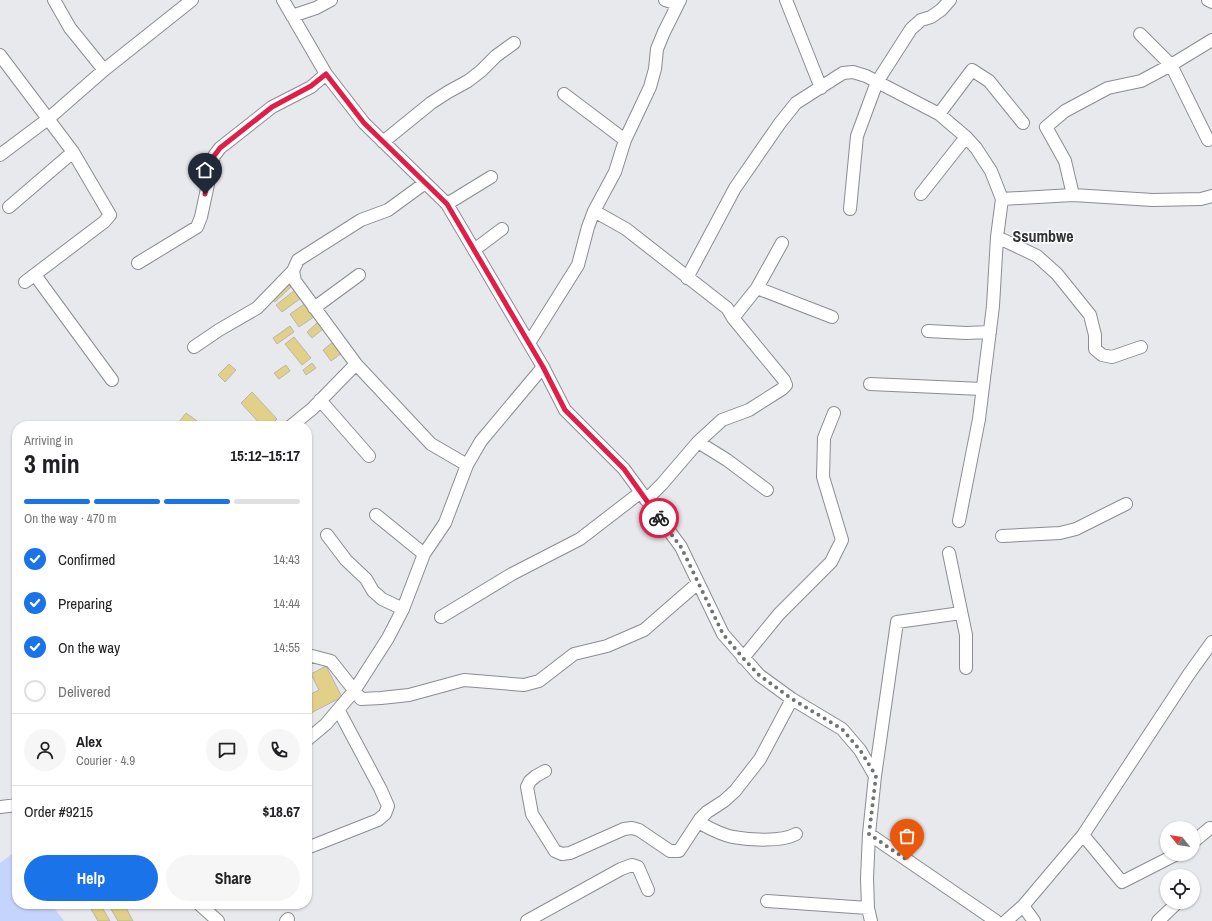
<!DOCTYPE html>
<html lang="en">
<head>
<meta charset="utf-8">
<style>
  body { margin:0; font-family:"Archivo Narrow",sans-serif; background:#f6f6f6; color:#202124; height:100vh; display:flex; flex-direction:column; font-size:15px; white-space:nowrap }
  * { box-sizing:border-box; margin:0 }
  p { font-size:13px; color:#757577 }
  .icon { flex:none; width:22px; height:22px; fill:none; stroke:currentColor; stroke-width:2; stroke-linecap:round; stroke-linejoin:round }
  .map { position:relative; flex:1; overflow:hidden }
  .details { position:absolute; left:12px; top:421px; width:300px; height:488px; display:flex; flex-direction:column; background:#fff; border-radius:16px; box-shadow:0 1px 3px #0004 }
  .details>* { flex:none }
  .needle { width:26px; rotate:300deg }
  .fabs { position:absolute; left:1160px; top:821px; display:grid; gap:8px }
  .fabs a { display:grid; place-items:center; width:40px; height:40px; border-radius:50%; background:#fff; box-shadow:0 1px 3px #0004; font-size:20px }
  .pin { position:absolute; display:grid; place-items:center; width:34px; height:34px; color:#fff; margin:-41px -17px; border-radius:50% 50% 50% 0; rotate:-45deg; box-shadow:0 0 4px #0007 }
  .pin .icon { rotate:45deg }
  .courier { position:absolute; display:grid; place-items:center; width:40px; height:40px; margin:-20px; border:3px solid #e11d48; border-radius:50%; background:#fff; color:#222; box-shadow:0 1px 5px #0007 }
  .summary em { font-style:normal; font-weight:800 }
  .summary div { display:flex; flex-direction:column-reverse }
  .summary { display:flex; align-items:center; justify-content:space-between; height:68px; padding:0 12px }
  h1 { font-size:26px; font-weight:800; line-height:30px }
  .bar { display:grid; grid-template-columns:repeat(4,1fr); gap:6px 4px; align-content:center; height:48px; padding:0 12px }
  .bar i { height:5px; border-radius:3px; background:#e0e0e0 }
  .bar .selected { background:#1a73e8 }
  .bar p { grid-column:span 4 }
  .line { display:flex; align-items:center; gap:10px; padding:0 12px; border-top:1px solid #e0e0e0 }
  .line div { flex:1 }
  .round { display:grid; place-items:center; flex:none; width:42px; height:42px; border-radius:21px; background:#f6f6f6 }
  ol { padding:0 12px; list-style:none }
  li { display:flex; align-items:center; gap:12px; height:44px }
  li p { margin-inline-start:auto }
  li .icon { padding:4px; border-radius:50%; background:#1a73e8; color:#fff; stroke-width:4 }
  li:last-child { color:#757577 }
  li i { width:22px; height:22px; border:2px solid #e0e0e0; border-radius:50% }
  .button { display:flex; gap:8px; margin-top:auto; padding:8px 12px }
  .button a { flex:1; height:46px; border-radius:24px; background:#1a73e8; color:#fff; font-size:16px; font-weight:800; line-height:46px; text-align:center }
  .button a+a { background:#f6f6f6; color:#202124 }
  .map>svg:first-child { display:block }
  .grass { fill:#c5d4fd }
  .building { fill:#e2d088; stroke:#b7b6b2 }
  .lines { fill:none; stroke-linecap:round; stroke-linejoin:round }
  .minor-casing { stroke:#8c8d91; stroke-width:14 }
  .minor { stroke:#fff; stroke-width:12 }
  .done { stroke:#717274; stroke-width:4; stroke-dasharray:0 7.2 }
  .route { stroke:#e11d48; stroke-width:5 }
  .labels { text-anchor:middle; stroke-width:3; stroke-linejoin:round; paint-order:stroke }
  .quarter-label { font-size:16px; font-weight:bold; fill:#313233; stroke:#fff }
</style>
</head>
<body>
<div class="map">
<svg width="1212" height="921" viewBox="0 0 1212 921">
  <rect width="100%" height="100%" fill="#e7e9ed"/>
  <path class="grass" d="M12 854 17 861V904H51L64 921H0V863Z"/>
  <path class="building" d="M287 283 291 287 275 302 271 298Z
    M295 290 301 298 282 312 276 305Z
    M306 303 315 316 299 327 290 314Z
    M317 323 323 329 312 338 307 332Z
    M290 326 294 332 277 344 273 338Z
    M294 337 311 358 302 365 285 344Z
    M333 342 342 353 331 361 323 350Z
    M312 363 316 368 306 375 303 370Z
    M229 364 236 370 225 382 218 375Z
    M286 365 290 371 279 379 274 373Z
    M252 392 277 419 269 426H262L241 403Z
    M186 413 200 423 197 426H176Z
    M326 666 342 697 307 715V696L319 690 311 674Z
    M88 904H100L110 921H98Z
    M108 904H124L133 921H118Z"/>
  <g class="lines">
    <defs>
      <path id="minor" d="M54 0 70 28 104 70
        M283 0 326 74 364 123 447 204 543 367 565 410 624 469 681 547 723 634 759 675 792 699 842 729 860 750 875 776 869 834 867 878 868 908 871 921
        M665 0 678 4
        M786 0 821 88
        M1208 0 1212 2
        M292 16 316 8 331 0
        M1140 34 1171 65 1208 140
        M0 55 73 152 110 215 104 222 25 282
        M564 94 625 140
        M939 114 972 70 989 81 1023 123
        M383 142 431 103 448 92 468 81 481 71 496 56 514 43
        M0 155 48 119 104 70 192 0
        M425 183 388 210 361 220 298 260 293 271 295 281 356 364 431 444 467 465
        M921 194 966 137
        M1073 195 1065 161 1046 127 1065 111 1108 88 1141 81 1171 65 1212 40
        M1002 199 1073 195 1153 200 1201 199 1212 196
        M447 204 491 177
        M9 207 73 152
        M850 209 857 136 877 82 911 29 921 20 931 17 941 10 950 0
        M594 211 626 229 727 308 733 318 784 380 786 385 782 389 749 410 722 420 698 442 662 484 646 500
        M997 237 1037 256 1057 274 1090 315 1095 335V349L1102 355 1112 357 1141 347
        M474 250 502 229
        M138 263 197 227 201 217 214 156 220 148 272 107 311 87 326 74
        M35 275 112 380
        M687 278 735 188 780 123 796 103 843 73 853 72 866 76 939 114 966 137 976 148 991 171 1002 199 997 237 993 306 979 419 959 521
        M757 288 832 317
        M314 308 359 275
        M733 318 757 288 782 243
        M928 331 966 333 990 332
        M529 343 578 265 588 227 594 211 615 172 625 140 650 87 655 69 657 49 664 32 680 0
        M194 347 219 330 257 308 293 271
        M870 384 982 389
        M320 400 369 456
        M291 426 312 409 356 364
        M698 442 727 460 767 490
        M376 515 424 554
        M327 535 346 560 366 579 373 591 382 599 403 609
        M1002 536 1060 533 1076 529 1126 504
        M949 553 966 635V668
        M441 617 512 574 580 539 641 492
        M307 658 312 656 331 661 361 699 381 698 409 695 464 680 524 685 539 681 574 654 607 646 644 630 698 583
        M743 658 779 614 831 562 842 540 823 477 824 438 834 413
        M307 740 326 724 354 691 388 638 403 609 424 554 445 523 467 465 481 441 543 367
        M545 771 536 776 530 781 527 787 532 814 555 851 562 854 570 853 624 829 632 828 639 830 670 851H679L700 819 707 812 724 801 735 791 760 759 792 699
        M875 776 897 622 961 613
        M0 807 17 805V803
        M698 822C709 828 721 835 733 837 750 840 782 842 796 834
        M869 834 996 921
        M1083 835 1122 882 1177 854
        M1193 842 1210 828
        M307 848 378 820 385 814 388 806 380 788 339 711
        M767 901 868 908
        M199 904 218 921
        M1023 906 1034 921
        M286 921 288 919
        M527 921 621 869 632 865 638 867 648 890
        M1006 921 1023 906 1083 835 1189 674 1212 642
        M1158 921 1178 902"/>
    </defs>
    <use href="#minor" class="minor-casing"/>
    <use href="#minor" class="minor"/>
  </g>
  <g class="lines">
    <path class="done" d="M659 518 681 547 723 634 743 658 759 675 792 699 842 729 860 750 876 776 869 834 907 860"/>
    <path class="route" d="M205 194 214 156 220 148 272 107 311 86 326 74 364 123 447 204 543 367 565 410 624 469 659 518"/>
  </g>
  <g class="labels">
    <g class="quarter-label">
      <text x="1043" y="242">Ssumbwe</text>
    </g>
  </g>
</svg>
<div class="fabs">
<a><svg class="needle" viewBox="-14 -14 28 28"><path d="M0-13l5 13h-10z" fill="#e53935"/><path d="M0 13l5-13h-10z" fill="#757577"/></svg></a>
<a><svg class="icon" aria-label="locate" viewBox="0 0 24 24"><circle cx="12" cy="12" r="6"/><path d="M12 2v4M12 18v4M2 12h4M18 12h4"/></svg></a>
</div>
<div class="pin" style="left:907px;top:860px;background:#ea580c"><svg class="icon" aria-label="bag" viewBox="0 0 24 24"><path d="M5 8h14l-1 12H6zM9 8a3 3 0 0 1 6 0"/></svg></div>
<div class="pin" style="left:205px;top:194px;background:#1f2937"><svg class="icon" aria-label="home" viewBox="0 0 24 24"><path d="M3 11l9-7 9 7M6 9v11h12V9"/></svg></div>
<div class="courier" style="left:659px;top:518px"><svg class="icon" aria-label="bike" viewBox="0 0 24 24"><circle cx="6" cy="16" r="4"/><circle cx="18" cy="16" r="4"/><path d="M6 16l4-8h5l3 8M10 8l3 8H6M13 5h3"/></svg></div>
<section class="details">
<div class="summary"><div><h1>3 min</h1><p>Arriving in</p></div><em>15:12–15:17</em></div>
<div class="bar"><i class="selected"></i><i class="selected"></i><i class="selected"></i><i></i><p>On the way · 470 m</p></div>
<ol>
<li><svg class="icon" aria-label="check" viewBox="0 0 24 24"><path d="M5 12l5 5 9-10"/></svg>Confirmed<p>14:43</p></li>
<li><svg class="icon" aria-label="check" viewBox="0 0 24 24"><path d="M5 12l5 5 9-10"/></svg>Preparing<p>14:44</p></li>
<li><svg class="icon" aria-label="check" viewBox="0 0 24 24"><path d="M5 12l5 5 9-10"/></svg>On the way<p>14:55</p></li>
<li><i></i>Delivered</li>
</ol>
<div class="line" style="height:72px"><a class="round"><svg class="icon" aria-label="person" viewBox="0 0 24 24"><circle cx="12" cy="8" r="4"/><path d="M4 21q1-7 8-7t8 7"/></svg></a><div><b>Alex</b><p>Courier · 4.9</p></div><a class="round"><svg class="icon" aria-label="chat" viewBox="0 0 24 24"><path d="M4 5h16v11H9l-5 4z"/></svg></a><a class="round"><svg class="icon" aria-label="phone" viewBox="0 0 24 24"><path d="M5 4h4l2 5-3 2q2 4 5 5l2-3 5 2v4C11 20 4 13 5 4z"/></svg></a></div>
<div class="line" style="height:52px"><div>Order #9215</div><b>$18.67</b></div>
<div class="button"><a>Help</a><a>Share</a></div>
</section>
</div>
</body>
</html>
